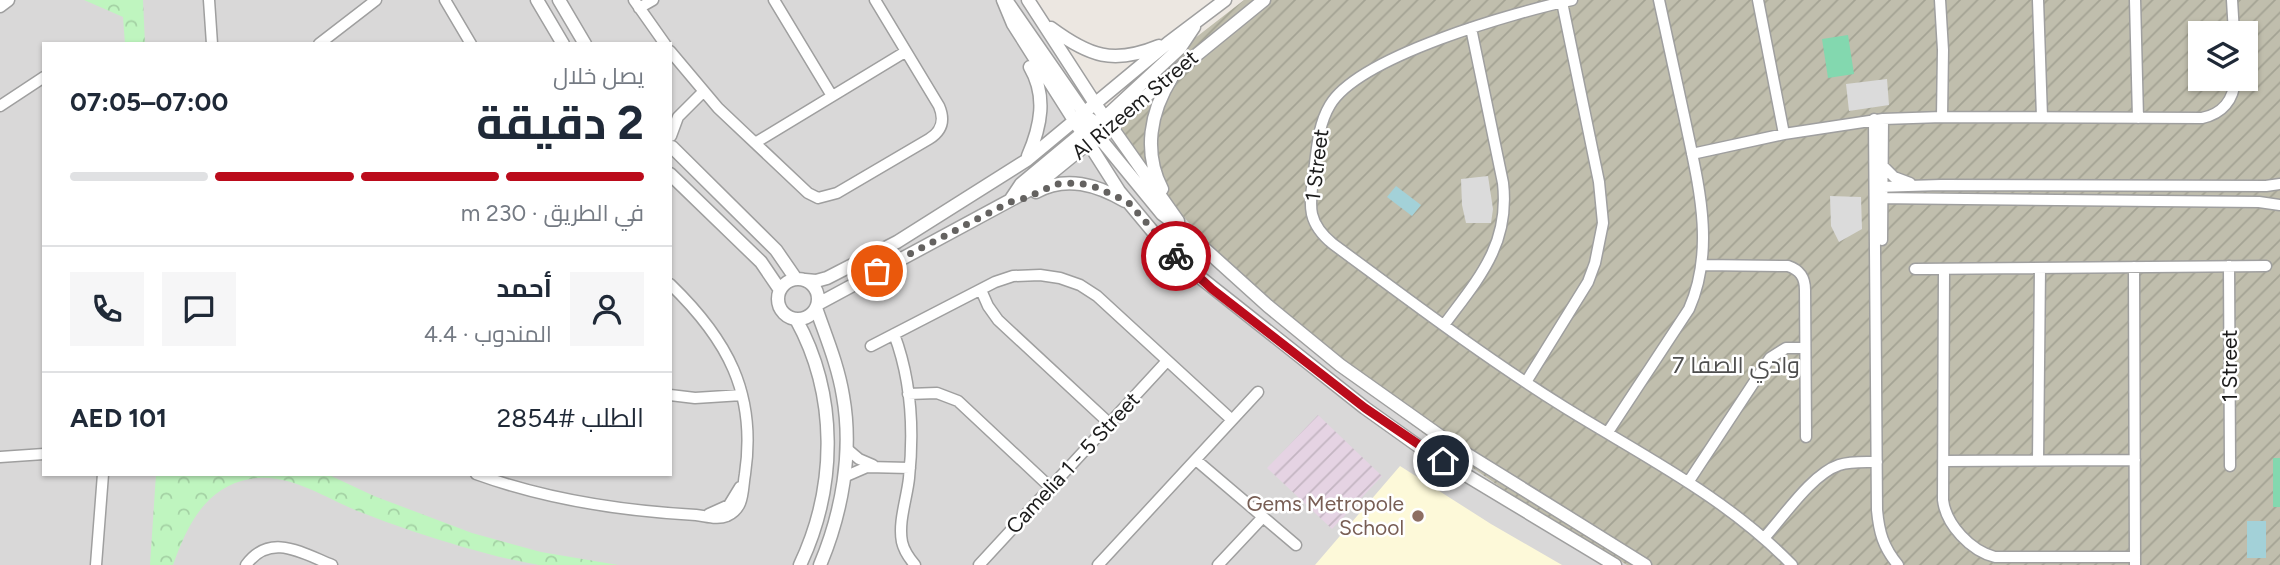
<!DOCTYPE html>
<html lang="ar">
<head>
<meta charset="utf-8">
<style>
  body { margin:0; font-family:Figtree,Cairo,sans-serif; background:#f6f6f7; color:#1f2937; direction:rtl; height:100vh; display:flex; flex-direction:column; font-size:26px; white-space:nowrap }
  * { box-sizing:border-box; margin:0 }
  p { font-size:23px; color:#747a83 }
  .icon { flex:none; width:38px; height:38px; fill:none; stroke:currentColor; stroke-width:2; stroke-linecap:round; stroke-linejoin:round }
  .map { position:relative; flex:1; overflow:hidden; direction:ltr }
  .drawer { position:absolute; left:42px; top:42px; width:630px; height:434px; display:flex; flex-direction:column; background:#fff; border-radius:0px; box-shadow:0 2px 5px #0004; direction:rtl }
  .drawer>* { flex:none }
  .fabs { position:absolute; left:2188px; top:21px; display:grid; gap:14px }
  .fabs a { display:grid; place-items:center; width:70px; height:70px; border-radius:0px; background:#fff; box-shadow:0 2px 5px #0004; font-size:35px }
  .pin { position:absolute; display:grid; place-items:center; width:60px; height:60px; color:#fff; margin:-30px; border:4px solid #fff; border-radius:50%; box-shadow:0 2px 7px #0007 }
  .courier { position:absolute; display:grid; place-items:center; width:70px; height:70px; margin:-35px; border:5px solid #bb0b1b; border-radius:50%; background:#fff; color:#222; box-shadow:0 2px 9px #0007 }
  .overview em { font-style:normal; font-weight:700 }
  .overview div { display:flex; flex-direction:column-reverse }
  .overview { display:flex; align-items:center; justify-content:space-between; height:119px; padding:0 28px }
  h1 { font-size:46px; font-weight:700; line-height:52px }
  .bar { display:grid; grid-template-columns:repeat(4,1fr); gap:10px 7px; align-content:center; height:84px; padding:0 28px }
  .bar i { height:9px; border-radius:5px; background:#e0e1e3 }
  .bar .active { background:#bb0b1b }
  .bar p { grid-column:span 4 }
  .line { display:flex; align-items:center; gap:18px; padding:0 28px; border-top:2px solid #e0e1e3 }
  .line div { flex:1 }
  .round { display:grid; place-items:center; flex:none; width:74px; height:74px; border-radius:0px; background:#f6f6f7 }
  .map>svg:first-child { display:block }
  .residential { fill:#d9d8d8; fill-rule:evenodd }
  .industrial { fill:url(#industrial-furrows) }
  .education { fill:#fdf9d9 }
  .construction { fill:url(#construction-furrows); fill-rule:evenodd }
  .park { fill:url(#park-crowns) }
  .pitch { fill:#83d8af }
  .parking { fill:#dbdbdb }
  .water { fill:#a3d1d8 }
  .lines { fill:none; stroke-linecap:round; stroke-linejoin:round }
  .minor-casing { stroke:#9f9f9f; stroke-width:13 }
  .tertiary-casing { stroke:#9f9f9f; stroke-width:15 }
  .minor { stroke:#fff; stroke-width:10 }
  .tertiary { stroke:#fff; stroke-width:12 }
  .done { stroke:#646260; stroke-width:7; stroke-dasharray:0 12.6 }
  .route { stroke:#bb0b1b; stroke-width:9 }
  .education-dot { fill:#8d6e63; stroke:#fff; stroke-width:2.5 }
  .labels { text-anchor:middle; stroke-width:5; stroke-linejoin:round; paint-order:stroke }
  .street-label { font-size:21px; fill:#1b1b1b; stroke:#fff }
  .education-label { font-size:21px; fill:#785e54; stroke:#fff; text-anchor:end }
  .neighbourhood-label { font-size:23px; fill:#4e4e4e; stroke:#fff }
</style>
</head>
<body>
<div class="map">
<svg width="2280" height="565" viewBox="0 0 2280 565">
  <defs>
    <pattern id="industrial-furrows" width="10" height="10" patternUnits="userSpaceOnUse" patternTransform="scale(1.75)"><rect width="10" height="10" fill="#e5d3e3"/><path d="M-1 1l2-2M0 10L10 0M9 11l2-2" fill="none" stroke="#c4b5c2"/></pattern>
    <pattern id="construction-furrows" width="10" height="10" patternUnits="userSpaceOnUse" patternTransform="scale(1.75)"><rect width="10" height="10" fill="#c0bead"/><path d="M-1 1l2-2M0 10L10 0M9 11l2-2" fill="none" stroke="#a4a394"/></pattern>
    <pattern id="park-crowns" width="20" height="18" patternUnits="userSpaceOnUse" patternTransform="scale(1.75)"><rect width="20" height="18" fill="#bff5bf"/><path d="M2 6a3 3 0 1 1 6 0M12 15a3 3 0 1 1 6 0" fill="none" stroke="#a4d1a4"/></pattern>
  </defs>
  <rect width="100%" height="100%" fill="#ece7e1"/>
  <path class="residential" d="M0 0H1023L1147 176 1431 439 1516 498 1627 565H0ZM44 44H670V474H44Z"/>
  <path class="industrial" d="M1318 415 1382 476 1332 529 1267 468Z"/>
  <path class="education" d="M1400 466 1491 524 1562 565H1315Z"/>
  <path class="construction" d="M1244 0H2280V565H1627L1516 498 1431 439 1362 388 1228 266 1147 176 1100 112ZM2200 33H2245V79H2200Z"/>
  <path class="park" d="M84 0H143L145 44H125L123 17Z
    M156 474H327L374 496 472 533 541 552 618 565C593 565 564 565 539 565 497 558 455 545 415 532 395 525 375 518 355 510 322 496 287 472 250 479 205 487 187 526 173 565H150Z"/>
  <path class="pitch" d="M1848 35 1854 74 1828 78 1822 39Z
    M2273 458H2280V507H2273Z"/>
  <path class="parking" d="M1887 79 1889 105 1849 111 1846 84Z
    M1488 176 1493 209 1491 223H1466L1462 205 1461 179Z
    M1830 196 1861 197 1862 229 1839 242 1831 226Z"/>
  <path class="water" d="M1396 186 1421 205 1412 216 1387 197Z
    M2247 521H2266V558H2247Z"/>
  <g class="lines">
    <defs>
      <path id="minor" d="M209 0 212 44
        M445 0 471 44
        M634 0 665 44
        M774 0 832 96
        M1572 0C1516 12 1359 56 1330 105 1318 125 1317 149 1314 172 1310 204 1305 221 1333 244 1409 300 1484 357 1564 407 1643 456 1726 497 1792 565
        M1758 0 1784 134
        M1940 0 1943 50 1942 117
        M2038 0 2042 117
        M2135 0 2138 118
        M2232 0 2234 33
        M639 8 653 0
        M319 44 376 0
        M670 51 718 108 808 193 818 198 837 193 929 139C942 131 945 120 939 106L875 0
        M0 106 44 77
        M1874 119 1877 510C1879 532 1883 547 1898 565
        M671 136 678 117 703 92
        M755 143 905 52
        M1692 154 1784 134 1883 119 1942 117 2202 118C2222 114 2234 100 2235 79
        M1883 166 1894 177 1910 183
        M1875 187 1941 185 2266 186 2280 184
        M1875 198 2259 202 2280 205
        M1882 240 1883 119
        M1703 265 1788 266C1800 270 1805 277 1805 290L1806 437
        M2229 266 2230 466
        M2134 267 2135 565
        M1915 269 2266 266
        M1944 269 1943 500C1946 525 1971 551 1995 557H2135
        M981 290 988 306 998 320 1109 423
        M1444 325C1478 279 1510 245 1503 183L1471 28
        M894 334C911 379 914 430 909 478 907 498 898 522 902 542 904 551 909 558 915 565
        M871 346 995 282 1013 276 1040 275 1060 278 1080 285 1097 296 1232 420
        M1526 382 1588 282 1595 263 1603 223 1599 182 1562 2
        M908 394 937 393 958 401 1050 487
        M670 395 695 398 742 395
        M1608 432 1689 309C1716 248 1698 183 1685 120 1676 80 1668 40 1659 0
        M846 448 859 459 873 465
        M0 457 44 454
        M1196 460 1296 545
        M2038 460 2040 268
        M1944 461 2135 460
        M476 474C545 499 622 511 696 515 706 516 717 520 727 516 745 508 742 490 745 474 757 393 727 339 670 284
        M844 477 867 467 910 468
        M1689 481 1770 358 1786 348H1805
        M709 514 729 505 740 487
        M1765 537C1784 516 1812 474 1839 465 1851 461 1864 462 1877 462
        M96 565 103 474
        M246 565C270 532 302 553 332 565
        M979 565 1167 361
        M1098 565 1258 392
        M1218 565 1263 517"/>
      <path id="tertiary" d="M537 0 563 44
        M559 0 585 44
        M1003 0 1013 24 1119 191 1154 233 1192 271 1365 408 1421 448 1615 565
        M1006 0 1087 117 1098 124 1110 126
        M1028 0 1096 105 1178 221
        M0 6 8 0
        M1051 28C1089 56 1113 65 1159 46
        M1074 123 1098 136 1162 214 1186 232 1268 306 1340 365 1457 448 1645 565
        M1099 123 1180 48 1194 27
        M672 147 776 250 796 279
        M1028 156C1041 126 1047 96 1030 67
        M670 174 761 262 780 290
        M1162 189C1143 152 1150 112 1172 77
        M1036 192C1066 175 1097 185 1125 201
        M1011 199 1021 184 1087 129
        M778 299a20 20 0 1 1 40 0a20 20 0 1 1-40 0Z
        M805 280 816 281 827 278 897 242 1027 160 1168 43 1225 0
        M818 304 1033 188 1264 0
        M816 308C826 337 838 365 843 396 853 452 842 513 820 565
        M796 319C838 395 837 487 800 565"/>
    </defs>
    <use href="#minor" class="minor-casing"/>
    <use href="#tertiary" class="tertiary-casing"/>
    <use href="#minor" class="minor"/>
    <use href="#tertiary" class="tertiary"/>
  </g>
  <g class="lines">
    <path class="done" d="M877 271 1010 202 1026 198 1056 184 1079 183 1098 188 1128 202 1176 256"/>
    <path class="route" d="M1176 256 1212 289 1365 408 1443 461"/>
  </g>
  <circle class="education-dot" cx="1418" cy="516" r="7"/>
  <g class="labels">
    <g class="street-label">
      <text transform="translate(1135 105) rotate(-40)" y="7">Al Rizeem Street</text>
      <text transform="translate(1317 165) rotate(-83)" y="7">1 Street</text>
      <text transform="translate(2230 366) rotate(-90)" y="7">1 Street</text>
      <text transform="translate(1073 463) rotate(-47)" y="7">Camelia 1 - 5 Street</text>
    </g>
    <g class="education-label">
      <text x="1404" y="511">Gems Metropole<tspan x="1404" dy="24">School</tspan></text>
    </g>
    <g class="neighbourhood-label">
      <text x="1736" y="373">وادي الصفا 7</text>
    </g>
  </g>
</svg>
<div class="fabs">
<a><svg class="icon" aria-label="layers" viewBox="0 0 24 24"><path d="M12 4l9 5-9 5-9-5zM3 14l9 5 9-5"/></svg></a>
</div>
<div class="pin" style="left:877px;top:271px;background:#ea580c"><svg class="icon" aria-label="bag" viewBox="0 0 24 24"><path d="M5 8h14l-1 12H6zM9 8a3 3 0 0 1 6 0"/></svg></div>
<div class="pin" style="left:1443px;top:461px;background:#1f2937"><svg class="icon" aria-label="home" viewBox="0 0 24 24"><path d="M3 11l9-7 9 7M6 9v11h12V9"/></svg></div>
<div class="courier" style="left:1176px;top:256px"><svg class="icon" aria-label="bike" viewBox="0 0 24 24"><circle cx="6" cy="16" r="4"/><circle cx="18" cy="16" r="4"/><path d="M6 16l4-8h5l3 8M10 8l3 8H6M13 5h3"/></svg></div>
<section class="drawer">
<div class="overview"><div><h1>2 دقيقة</h1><p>يصل خلال</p></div><em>07:00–07:05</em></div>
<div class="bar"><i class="active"></i><i class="active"></i><i class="active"></i><i></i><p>في الطريق · 230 m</p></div>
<div class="line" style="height:126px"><a class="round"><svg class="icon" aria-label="person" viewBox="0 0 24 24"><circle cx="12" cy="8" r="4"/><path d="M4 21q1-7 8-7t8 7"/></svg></a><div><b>أحمد</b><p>المندوب · 4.4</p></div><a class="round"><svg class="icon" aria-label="chat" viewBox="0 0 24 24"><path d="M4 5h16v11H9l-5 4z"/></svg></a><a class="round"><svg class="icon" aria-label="phone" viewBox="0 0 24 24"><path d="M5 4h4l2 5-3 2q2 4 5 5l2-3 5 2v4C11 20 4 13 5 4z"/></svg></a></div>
<div class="line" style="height:91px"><div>الطلب #2854</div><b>AED 101</b></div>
</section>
</div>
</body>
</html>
